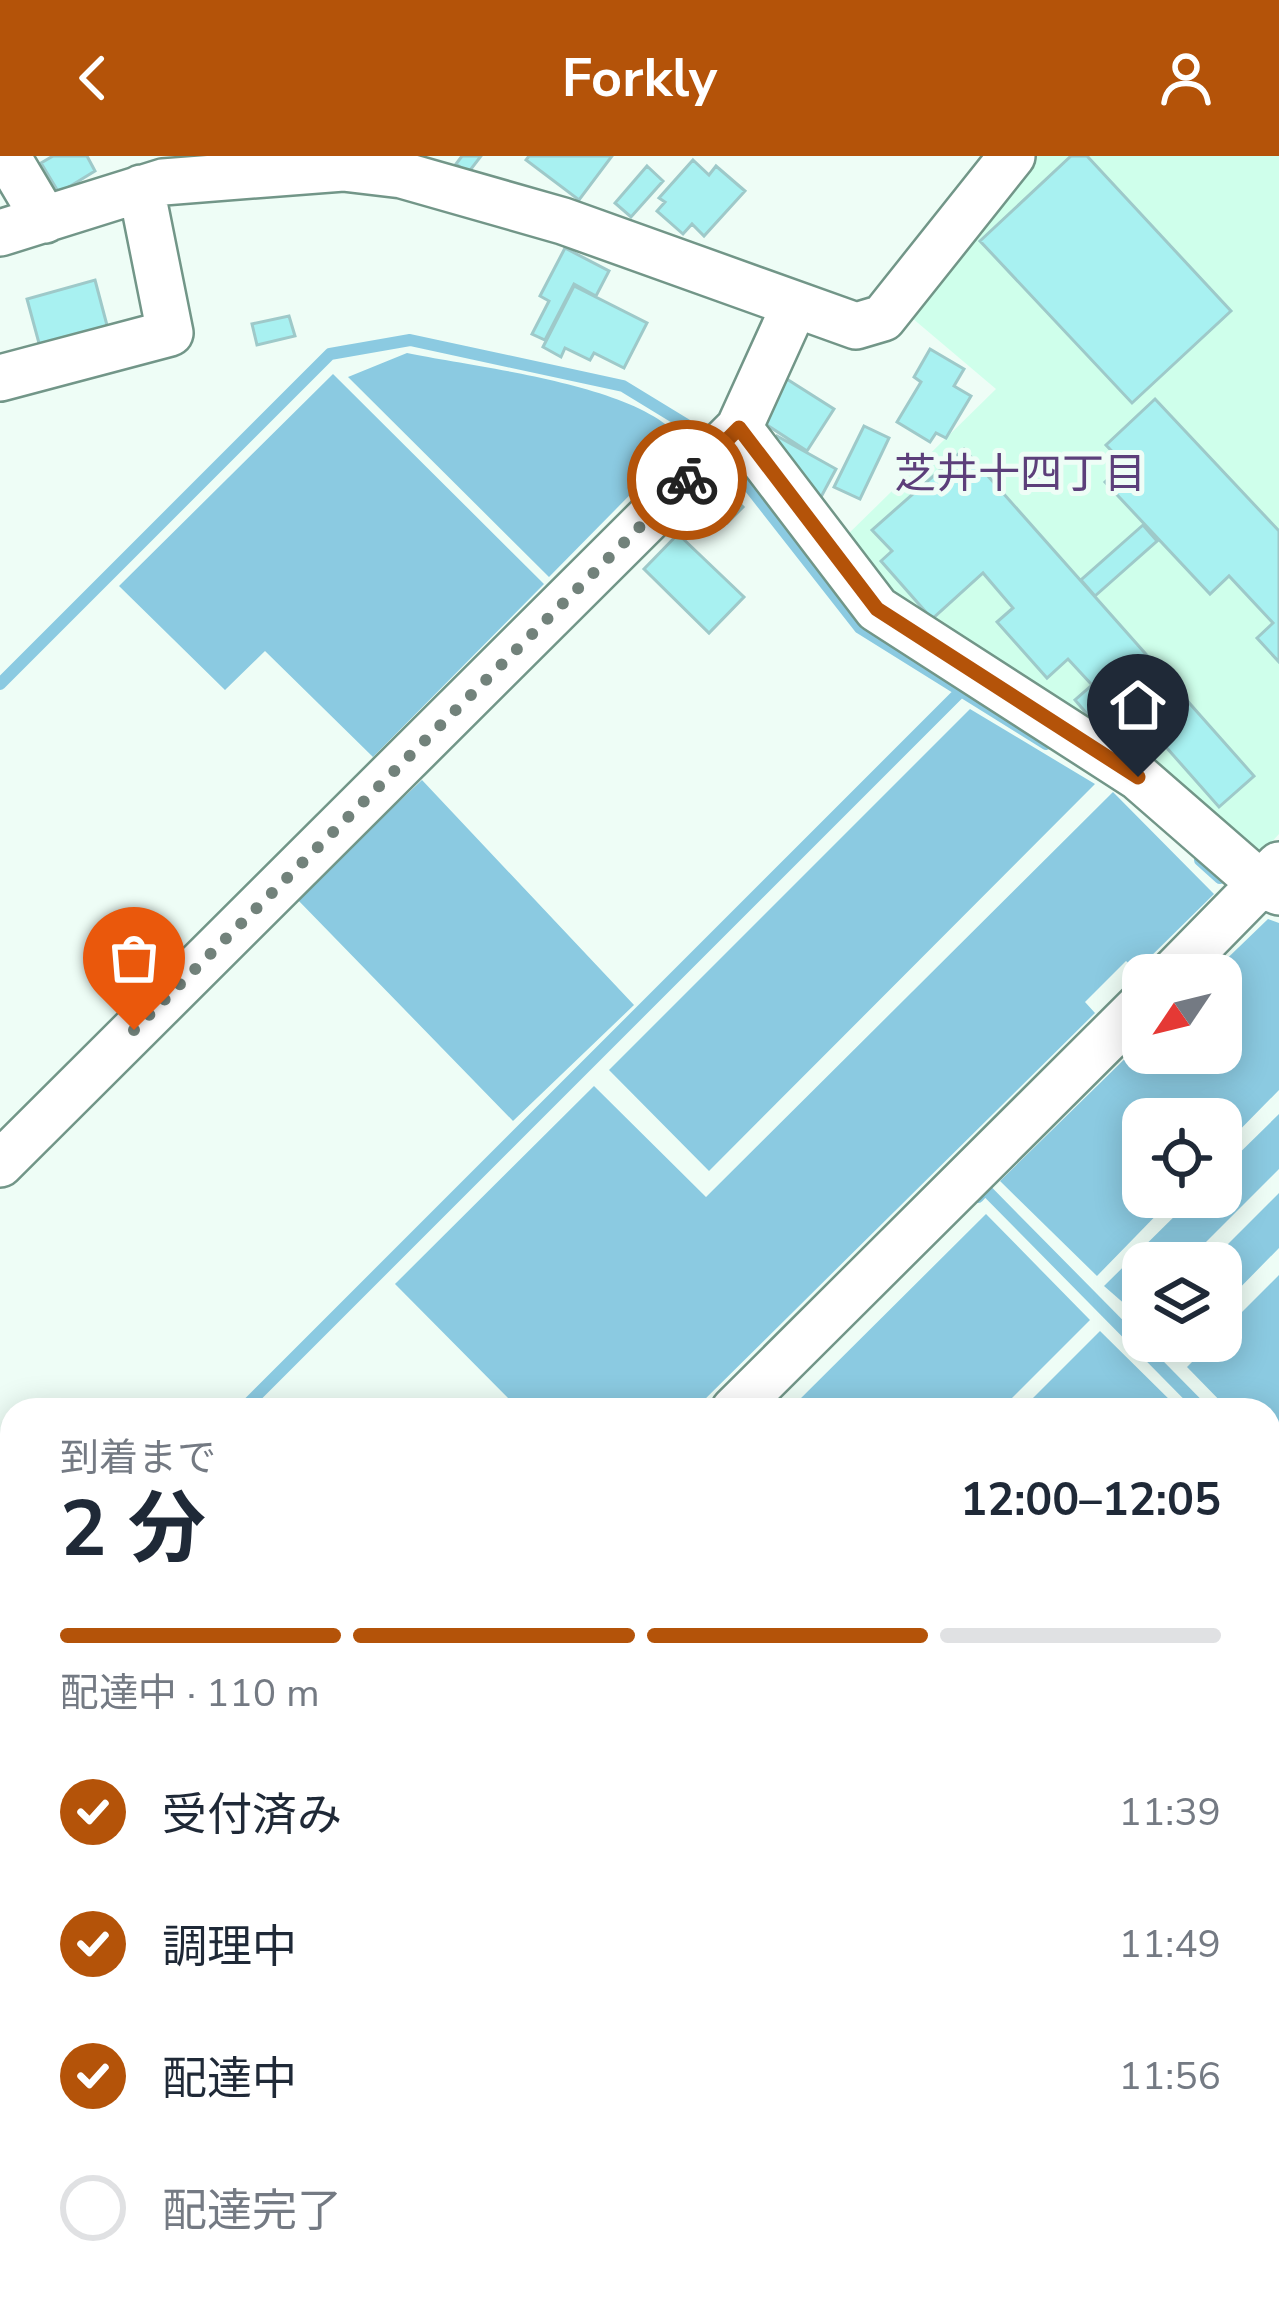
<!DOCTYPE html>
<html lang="ja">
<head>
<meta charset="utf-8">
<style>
  body { margin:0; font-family:"Nunito Sans","Noto Sans JP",sans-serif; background:#f2f2f3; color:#1f2937; height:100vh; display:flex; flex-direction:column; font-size:45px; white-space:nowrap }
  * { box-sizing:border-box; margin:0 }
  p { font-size:39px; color:#747a83 }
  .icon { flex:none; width:66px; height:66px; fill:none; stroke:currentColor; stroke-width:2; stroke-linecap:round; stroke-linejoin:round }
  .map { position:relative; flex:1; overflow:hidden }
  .sheet { position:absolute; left:0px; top:1242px; width:1281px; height:900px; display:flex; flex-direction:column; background:#fff; border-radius:36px 36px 0 0; box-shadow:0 6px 30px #0003 }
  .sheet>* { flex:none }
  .needle { width:78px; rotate:235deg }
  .fabs { position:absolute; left:1122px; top:798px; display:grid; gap:24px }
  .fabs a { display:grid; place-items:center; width:120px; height:120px; border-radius:24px; background:#fff; box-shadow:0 6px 30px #0003; font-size:60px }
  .pin { position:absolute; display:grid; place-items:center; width:102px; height:102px; color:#fff; margin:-123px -51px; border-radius:50% 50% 50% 0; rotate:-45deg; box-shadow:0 0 12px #0007 }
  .pin .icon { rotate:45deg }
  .courier { position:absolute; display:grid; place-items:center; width:120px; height:120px; margin:-60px; border:9px solid #b45309; border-radius:50%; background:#fff; color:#222; box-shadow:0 3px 15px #0007 }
  .head em { font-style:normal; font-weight:700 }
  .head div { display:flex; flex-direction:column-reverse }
  .head { display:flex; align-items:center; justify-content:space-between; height:204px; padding:0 60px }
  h1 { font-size:78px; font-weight:700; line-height:90px }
  .bar { display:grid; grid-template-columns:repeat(4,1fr); gap:18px 12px; align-content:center; height:144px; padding:0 60px }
  .bar i { height:15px; border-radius:9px; background:#e0e1e3 }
  .bar .current { background:#b45309 }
  .bar p { grid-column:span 4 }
  ol { padding:0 60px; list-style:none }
  li { display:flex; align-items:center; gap:36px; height:132px }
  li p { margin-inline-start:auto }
  li .icon { padding:12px; border-radius:50%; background:#b45309; color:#fff; stroke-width:4 }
  li:last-child { color:#747a83 }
  li i { width:66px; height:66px; border:6px solid #e0e1e3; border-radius:50% }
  header { display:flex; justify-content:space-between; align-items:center; height:156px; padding:0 60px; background:#b45309; color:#fff; font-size:54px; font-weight:700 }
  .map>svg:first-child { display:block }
  .built { fill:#cfffeb }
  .water { fill:#8bcae1 }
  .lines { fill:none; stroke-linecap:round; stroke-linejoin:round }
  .stream { stroke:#8bcae1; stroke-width:12 }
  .building { fill:#a8f1f1; stroke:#9ec9c9; stroke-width:3 }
  .street-casing { stroke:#729688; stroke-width:50 }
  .secondary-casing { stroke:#729688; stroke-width:68 }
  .street { stroke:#fff; stroke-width:45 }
  .secondary { stroke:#dff2dc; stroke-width:63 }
  .done { stroke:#72827b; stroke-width:12; stroke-dasharray:0 21.6 }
  .route { stroke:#b45309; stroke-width:15 }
  .labels { text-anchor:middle; stroke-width:10; stroke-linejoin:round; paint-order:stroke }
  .neighbourhood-label { font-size:42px; fill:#5c3f7a; stroke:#eefdf6 }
</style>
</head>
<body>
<header><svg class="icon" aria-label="back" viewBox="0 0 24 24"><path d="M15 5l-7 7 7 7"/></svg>Forkly<svg class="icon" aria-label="person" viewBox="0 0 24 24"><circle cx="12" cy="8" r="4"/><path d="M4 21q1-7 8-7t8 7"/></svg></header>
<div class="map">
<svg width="1279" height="2142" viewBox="0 0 1279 2142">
  <rect width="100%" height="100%" fill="#eefdf6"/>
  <path class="built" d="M1031 0H1279V678L1254 705 889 442 839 387 996 233 905 156Z"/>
  <path class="water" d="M407 197C478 212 641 228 683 285L549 421 348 221Z
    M333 218 544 428 373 601 265 495 225 534 119 430Z
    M970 553 1095 628 709 1015 609 914Z
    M422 624 634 849 513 965 296 742Z
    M1113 636 1214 738 1137 814 1126 805 1085 846 1095 857 694 1254H520L395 1128 594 930 706 1041Z
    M1268 763 1279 767V934L1221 993V963H1143V1041H1174L1097 1120 1000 1025 1143 885V897H1221V819H1210Z
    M1279 958V1013L1185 1107H1143V1149L1135 1157 1104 1130 1194 1041H1221V1015Z
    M1279 1037V1092L1221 1151V1107H1209Z
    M986 1058 1090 1164 1000 1254H789Z
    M1279 1119V1305L1269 1295V1254H1229L1187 1211 1213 1185H1221V1177Z
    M1100 1175 1180 1254H1021Z
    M1279 1414V1552L1269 1543V1424Z
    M0 1558 12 1570V1708L0 1720Z
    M1279 1638V1776L1269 1765V1648Z
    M12 1736V1937L0 1949V1748Z
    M1269 1839 1279 1849V1998L1269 2008Z
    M1279 2030V2142H1167L1179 2130H1269V2040Z"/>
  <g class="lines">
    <path class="stream" d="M744 324 860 472 1046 588
      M0 528 330 198 410 184 623 230 700 277
      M1200 704 1220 722
      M978 1041 985 1033 1203 1254
      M242 1254 959 537
      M1269 1320 1279 1330
      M0 2023 12 2011
      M134 2130 146 2142
      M1108 2130 1119 2142"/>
  </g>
  <path class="building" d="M53 0H87L95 15 59 37 41 7Z
    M462 0H481L468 17 456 8Z
    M529 0H612L579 44 526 4Z
    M1071 0H1087L1231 155 1132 247 980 85Z
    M693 4 709 19 716 10 745 35 704 80 692 68 683 78 657 55 665 46 659 42Z
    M647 10 663 25 631 61 615 47Z
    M565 92 609 115 596 140 574 128 545 184 532 178 549 145 540 140Z
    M95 124 108 173 40 191 27 143Z
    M574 130 647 167 624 212 594 197 590 204 565 192 561 201 543 191Z
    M289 160 295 180 257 189 252 168Z
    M930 193 964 213 954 230 971 240 946 282 936 277 930 286 897 266 921 226 914 221Z
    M782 220 834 253 807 295 756 262Z
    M1155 243 1279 375V506L1257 482 1273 467 1229 420 1210 438 1105 326 1124 308 1106 289Z
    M864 270 889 282 860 343 834 331Z
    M777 280 836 313 821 341 798 329 770 292Z
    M964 293 1254 620 1219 651 1128 548 1100 573 1075 544 1092 529 1068 503 1047 522 997 466 1013 452 983 417 932 463 881 405 892 395 872 374Z
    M724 332 743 351 727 367 708 348Z
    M1143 369 1157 385 1095 440 1081 424Z
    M678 378 744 441 709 477 644 413Z"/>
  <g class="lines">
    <defs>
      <path id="street" d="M7 0 45 64
        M0 77 163 26 343 12 402 19 563 65 856 170 883 162 1012 0
        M0 222 170 177 141 32
        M739 272 877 453 1138 621 1262 729 1279 736
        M1171 819 1279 709
        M0 1008 739 272 794 151
        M734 1254 1143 847
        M1269 1801 1279 1810
        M0 1992 12 1980"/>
      <path id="secondary" d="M0 1504 12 1516
        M623 2130 635 2142"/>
    </defs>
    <use href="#street" class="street-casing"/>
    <use href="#secondary" class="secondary-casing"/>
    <use href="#street" class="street"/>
    <use href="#secondary" class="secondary"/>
  </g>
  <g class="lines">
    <path class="done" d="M134 874 687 324"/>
    <path class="route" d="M687 324 739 272 877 453 1138 621"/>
  </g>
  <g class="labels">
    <g class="neighbourhood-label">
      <text x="1020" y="332">芝井十四丁目</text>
    </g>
  </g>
</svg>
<div class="fabs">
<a><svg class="needle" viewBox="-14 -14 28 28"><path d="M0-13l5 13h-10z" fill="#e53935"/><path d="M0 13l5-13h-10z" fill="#747a83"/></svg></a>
<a><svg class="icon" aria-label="locate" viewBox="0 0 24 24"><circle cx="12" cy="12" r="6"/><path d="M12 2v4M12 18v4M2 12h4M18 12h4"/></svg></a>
<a><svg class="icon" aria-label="layers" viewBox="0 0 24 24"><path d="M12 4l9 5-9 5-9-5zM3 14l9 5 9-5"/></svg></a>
</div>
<div class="pin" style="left:134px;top:874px;background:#ea580c"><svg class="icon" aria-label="bag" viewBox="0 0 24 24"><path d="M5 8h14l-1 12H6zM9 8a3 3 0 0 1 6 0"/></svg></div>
<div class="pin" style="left:1138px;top:621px;background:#1f2937"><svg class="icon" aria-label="home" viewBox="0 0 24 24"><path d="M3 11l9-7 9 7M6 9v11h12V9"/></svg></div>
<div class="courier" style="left:687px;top:324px"><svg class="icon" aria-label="bike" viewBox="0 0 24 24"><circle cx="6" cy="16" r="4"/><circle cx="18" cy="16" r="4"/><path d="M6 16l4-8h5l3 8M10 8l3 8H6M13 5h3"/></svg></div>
<section class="sheet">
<div class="head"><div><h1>2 分</h1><p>到着まで</p></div><em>12:00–12:05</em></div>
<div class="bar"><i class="current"></i><i class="current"></i><i class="current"></i><i></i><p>配達中 · 110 m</p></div>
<ol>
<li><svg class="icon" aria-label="check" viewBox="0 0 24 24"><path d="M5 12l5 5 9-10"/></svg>受付済み<p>11:39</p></li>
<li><svg class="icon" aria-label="check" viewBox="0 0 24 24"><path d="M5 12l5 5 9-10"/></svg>調理中<p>11:49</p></li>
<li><svg class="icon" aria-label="check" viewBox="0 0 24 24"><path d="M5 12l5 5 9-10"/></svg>配達中<p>11:56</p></li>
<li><i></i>配達完了</li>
</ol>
</section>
</div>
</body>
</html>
